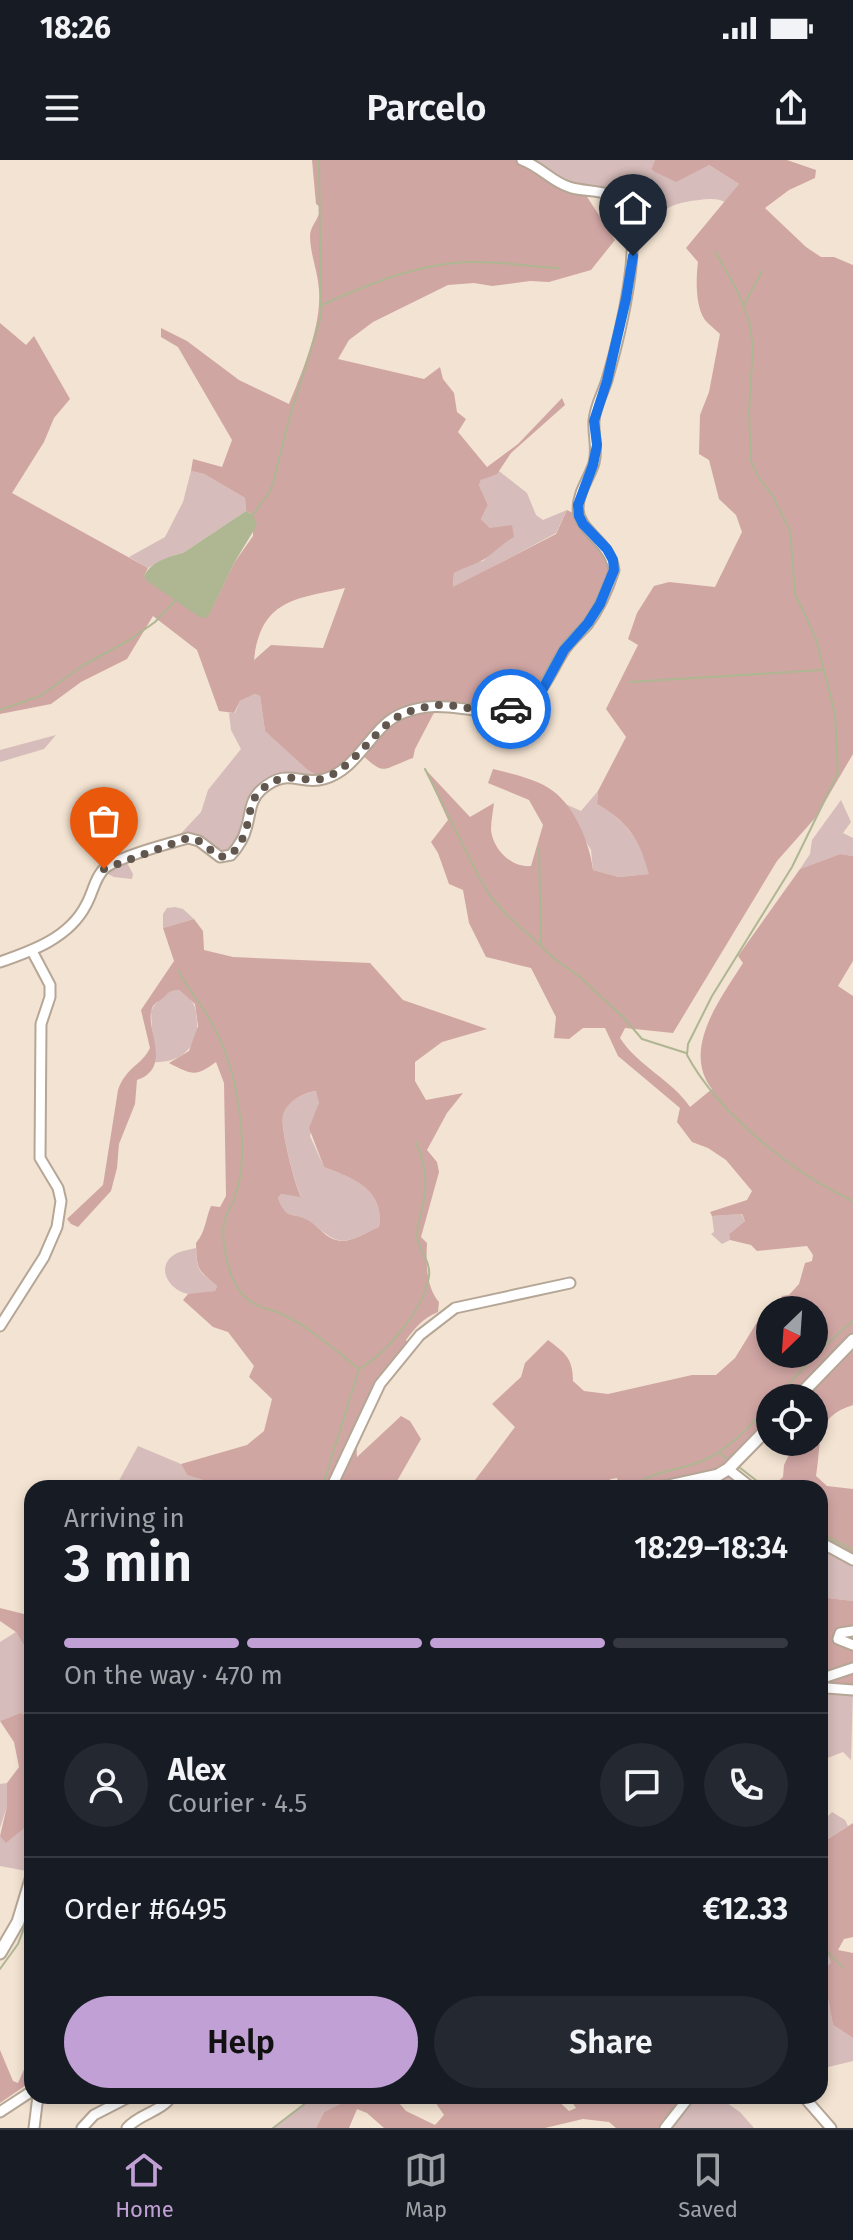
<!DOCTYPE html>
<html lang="en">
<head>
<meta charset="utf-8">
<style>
  body { margin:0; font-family:"Fira Sans",sans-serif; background:#242831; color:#f1f3f6; height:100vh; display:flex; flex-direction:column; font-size:30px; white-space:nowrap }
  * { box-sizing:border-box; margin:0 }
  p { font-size:26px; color:#9ea1a6 }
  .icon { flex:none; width:44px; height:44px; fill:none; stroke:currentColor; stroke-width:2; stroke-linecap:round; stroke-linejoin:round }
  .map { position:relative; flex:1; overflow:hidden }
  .panel { position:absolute; left:24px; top:1320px; width:804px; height:624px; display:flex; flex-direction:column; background:#171b24; border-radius:24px; box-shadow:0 4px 12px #0003 }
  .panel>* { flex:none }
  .needle { width:52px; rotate:205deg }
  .tools { position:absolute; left:756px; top:1136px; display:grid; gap:16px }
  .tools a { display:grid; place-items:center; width:72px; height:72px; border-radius:50%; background:#171b24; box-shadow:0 4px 12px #0003; font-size:40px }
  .pin { position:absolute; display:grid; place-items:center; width:68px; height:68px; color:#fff; margin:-82px -34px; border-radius:50% 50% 50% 0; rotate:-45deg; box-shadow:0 0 8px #0007 }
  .pin .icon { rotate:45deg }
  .courier { position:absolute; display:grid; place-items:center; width:80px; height:80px; margin:-40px; border:6px solid #1a73e8; border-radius:50%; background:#fff; color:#222; box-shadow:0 2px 10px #0007 }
  .overview em { font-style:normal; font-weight:600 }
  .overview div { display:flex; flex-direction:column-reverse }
  .overview { display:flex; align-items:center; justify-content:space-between; height:136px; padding:0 40px }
  h1 { font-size:52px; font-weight:600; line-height:60px }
  .bar { display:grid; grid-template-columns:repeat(4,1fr); gap:12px 8px; align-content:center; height:96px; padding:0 40px }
  .bar i { height:10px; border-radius:6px; background:#363941 }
  .bar .current { background:#c0a0d5 }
  .bar p { grid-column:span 4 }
  .line { display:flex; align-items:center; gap:20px; padding:0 40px; border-top:2px solid #363941 }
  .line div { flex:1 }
  .round { display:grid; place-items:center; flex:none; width:84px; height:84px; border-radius:42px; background:#242831 }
  .button { display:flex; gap:16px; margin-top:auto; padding:16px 40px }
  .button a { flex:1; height:92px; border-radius:48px; background:#c0a0d5; color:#111; font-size:32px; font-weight:600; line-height:92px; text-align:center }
  .button a+a { background:#242831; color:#f1f3f6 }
  .status { display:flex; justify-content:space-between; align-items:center; height:56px; padding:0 40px; background:#171b24; direction:ltr }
  .status svg { height:22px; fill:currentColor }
  header { display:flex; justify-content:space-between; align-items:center; height:104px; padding:0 40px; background:#171b24; font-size:36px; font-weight:600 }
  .tabs { display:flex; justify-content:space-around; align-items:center; height:112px; border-top:2px solid #363941; background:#171b24; font-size:22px; color:#9ea1a6 }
  .tabs a { display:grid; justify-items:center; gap:4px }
  .tabs .current { color:#c0a0d5 }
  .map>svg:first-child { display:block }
  .green { fill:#d6bcba }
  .forest { fill:#d0a6a3; fill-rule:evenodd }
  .water { fill:#aeb692 }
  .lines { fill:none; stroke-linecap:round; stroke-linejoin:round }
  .stream { stroke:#aeb692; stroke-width:2 }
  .minor-casing { stroke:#b5a696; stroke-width:13 }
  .major-casing { stroke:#b5a696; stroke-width:15 }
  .minor { stroke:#fff; stroke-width:9 }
  .major { stroke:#fff; stroke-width:11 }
  .done { stroke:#61574e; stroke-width:8; stroke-dasharray:0 14.4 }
  .route { stroke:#1a73e8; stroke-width:10 }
</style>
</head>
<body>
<div class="status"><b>18:26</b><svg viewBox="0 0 49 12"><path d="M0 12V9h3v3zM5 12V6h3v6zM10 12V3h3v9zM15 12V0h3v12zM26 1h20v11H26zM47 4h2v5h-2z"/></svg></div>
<header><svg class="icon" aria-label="menu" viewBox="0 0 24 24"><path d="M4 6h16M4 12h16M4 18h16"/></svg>Parcelo<svg class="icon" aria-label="share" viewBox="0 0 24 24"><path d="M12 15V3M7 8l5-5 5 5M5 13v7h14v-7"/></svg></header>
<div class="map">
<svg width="853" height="1968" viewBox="0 0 853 1968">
  <rect width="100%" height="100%" fill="#f3e3d2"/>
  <path class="green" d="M522 0H655L651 11 709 5 739 24 725 42C716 38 709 39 699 40 659 44 658 57 633 85L622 42 569 27Z
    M191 311 204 314 245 338 246 351 183 393 174 395 148 408 129 397 165 377 183 342Z
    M499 311 527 333 536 355 543 360 567 350 556 373 453 428 454 413 470 403 483 401 499 385 490 368 481 359 488 345 479 325 481 320Z
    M255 534 260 536 265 571 325 619 289 616 263 628 246 669 227 697 199 681 172 683 201 652 208 630 241 589 231 570 229 553H235L240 541Z
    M56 575 44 589 0 602V590Z
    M598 631 597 644C629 663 639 680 650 714L619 717 593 710 591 690 563 643 581 651Z
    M841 640 851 662 843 673 853 678V696L840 694 800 709 810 694 812 680Z
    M125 699 133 714 132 719 114 717 102 711Z
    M175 747 183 749 194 759 163 768V754L167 748Z
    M169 830H179C183 834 190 838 193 843 195 846 196 851 196 855 202 883 183 904 154 902L151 851 155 844Z
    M317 931 319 943 310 976 324 1007C352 1018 385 1029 379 1067 361 1074 345 1089 326 1074 320 1070 313 1062 306 1059 289 1052 287 1060 278 1038L281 1034 301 1036C295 1025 280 967 283 956 286 942 303 933 317 931Z
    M741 1054 745 1061 729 1074 730 1080 722 1084 711 1074 714 1072 712 1056Z
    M196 1088C197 1114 200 1111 217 1126L215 1131C208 1132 197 1135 189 1134 172 1132 156 1111 171 1097 178 1091 188 1090 196 1088Z
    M138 1286 181 1304 187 1315 228 1328H115Z
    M728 1309 752 1328H694L693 1321Z
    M820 1382 853 1400V1441L820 1437Z
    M16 1472 32 1499V1557L20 1553 0 1561V1482Z
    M827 1528 853 1530 851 1600 843 1592 820 1601V1546L824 1543Z
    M7 1623V1646L0 1668V1624Z
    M832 1652 845 1660 848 1666 820 1684V1664Z
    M32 1662V1712L0 1706V1676L7 1682Z
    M820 1792 828 1796 831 1802 823 1812 833 1865 853 1878V1901L820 1909Z
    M315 1936H342V1943L324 1952 316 1968H273Z
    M690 1936H717L740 1952 754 1968H665Z"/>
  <path class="forest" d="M312 0H522L554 20 582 29 615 80 591 110 549 122 530 121 492 126 474 123 448 125 373 162 349 180 338 199 424 219 440 207 443 219 454 233 457 252 466 259 458 272 487 307 518 284 562 238 565 245 511 293 497 314 481 320 479 325 488 345 481 359 490 368 512 365 514 377C503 383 496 391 486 398 478 404 464 407 454 413L453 427 556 374 567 350 579 356 613 400 600 444 564 490 541 532 505 551 438 545 415 589 413 598C382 609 386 617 361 594L325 619 308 610 265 571 260 536 255 534 240 541 234 553 219 551 197 490 153 456 127 499 81 522 51 544 0 554V163L26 185 34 176 70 239 54 258 44 282 12 333 148 408 144 416 208 456 234 403 253 376V355L246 351 245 338 204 314 191 311 193 299 222 307 232 280 178 187 161 177V168L187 181 239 220 289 244C302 213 322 165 319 130 318 112 310 94 310 75 311 64 320 59 320 47L316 44ZM345 428 323 488 271 485 254 500C261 440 294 439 345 428Z
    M655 0H787L816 10 815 18 789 30 765 48 806 87 821 97H834L853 105V594L816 657 777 701 673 873 625 868 620 878C638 906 672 920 690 947L712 929C681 889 721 838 743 803L738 796 800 709 840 694 853 696V801L838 826 853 836V1245C814 1257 822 1281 816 1316L827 1326 853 1329V1400L820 1382V1328H771L783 1317 784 1305 795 1282H814V1238H770V1266L728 1309 694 1321V1328H620L617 1318 611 1319 598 1328H469L515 1267 492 1244 521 1217 525 1203 548 1180C565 1193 573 1198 573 1221L584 1231 608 1234 692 1215H716L735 1198 759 1159 770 1155V1194H814V1150H775L782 1136 789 1135 799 1124 805 1103 812 1101 813 1095 807 1086 757 1091 751 1085 730 1080 729 1074 745 1061 742 1054 712 1056 710 1052 747 1040 752 1031 726 1000 708 988 692 982 677 962 680 948 618 896 605 868H583L569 879 554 878 556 857 531 808 486 797 469 763 463 730 449 724 438 693 431 682 448 660 425 609 470 657 494 643C493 651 491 661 491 670 493 689 511 708 531 706L543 665 529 640 488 623 493 609C512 614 537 619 553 631 575 647 590 684 593 710L619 717 649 714C639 679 629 663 597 644L598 631 626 577 606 549 638 485 628 479 637 453 654 426 669 422 715 427 742 372 736 355 719 339 709 300 699 294 700 255 709 232 720 174C715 169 709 165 705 160 695 146 696 118 698 102L686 88 739 24 709 5 676 22 651 10Z
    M194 759 203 771 204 790 233 797 370 803 403 840 487 869 442 882 415 902V921L426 940 463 933 447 953 427 990 437 1002 439 1012 421 1077 427 1083C426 1103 426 1127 439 1142L438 1152C423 1158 415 1168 406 1180L409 1185C386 1216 353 1256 357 1297L401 1256 410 1261 421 1279 393 1328H228L187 1315 181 1304 247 1285 264 1271 272 1239 249 1217 254 1206 228 1172 213 1167 183 1140 188 1134 215 1131 217 1126C197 1109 197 1110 196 1083 206 1071 205 1060 211 1046L220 1047 226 1036 224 923 216 902C196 917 192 915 169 903L189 891 198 866 195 844 179 830C170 830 169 832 163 838 158 842 157 841 153 846 142 866 175 907 137 920L135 944 119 984 117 1008 111 1031 78 1067 71 1064 67 1059 103 1025 118 930C126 907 142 905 150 888L141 850 174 801 163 768ZM316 931 319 943 309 968 324 1007C352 1018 385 1029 379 1067 361 1074 345 1089 326 1075 320 1070 313 1062 306 1059 290 1052 287 1060 278 1038L281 1034 301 1037C295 1025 280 968 283 956 286 942 303 933 316 931Z
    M820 1437 853 1441V1530L828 1528 824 1543 820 1539Z
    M32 1445V1499L16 1472 0 1461V1448L28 1455Z
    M20 1553 32 1557V1662L6 1683 0 1676 7 1646V1623L19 1607 14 1582 0 1561Z
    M853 1663V1777L844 1779 838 1790 853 1793V1878L833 1865 823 1812 831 1802 828 1796 820 1792V1684Z
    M31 1881 32 1921 0 1943V1890L13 1921 18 1923 30 1896Z
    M342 1936H393L406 1951 435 1965 444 1955 431 1936H553L569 1951 576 1948 568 1936H690L665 1968H616L609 1962 583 1959 545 1968H384L367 1953 357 1949 349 1968H316L324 1952 342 1943Z"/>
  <path class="water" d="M246 351 253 355 257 365 234 403 208 457 201 458 147 421 144 416C150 403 169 396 183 393Z"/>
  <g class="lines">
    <path class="stream" d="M715 91 738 132 749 161 753 186 749 252 751 301 759 318 773 336 790 371 795 434 816 479 835 554 838 613 792 707 712 836 688 884 687 895C718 953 793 1013 853 1041
      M322 145C368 124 420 103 471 102 501 101 529 107 559 108
      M744 145 762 111
      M251 357 269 333 273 323 289 259 321 157 319 0
      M630 522 822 510
      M0 550 40 536 82 506 131 479 155 462 175 441
      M425 609 479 717 491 737 505 753 555 799 581 818 624 858 642 879 686 893
      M539 688 541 786
      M178 810C188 830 204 847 214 867 232 901 240 941 242 980 243 1000 241 1021 234 1040 231 1048 225 1054 224 1062 221 1084 229 1122 245 1137 256 1148 272 1149 284 1155 312 1169 335 1190 359 1209
      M776 1238 820 1190 853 1161
      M719 1293 730 1301
      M739 1307 766 1328
      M322 1328 359 1209C386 1194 425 1148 429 1116 431 1100 417 1089 417 1074 417 1066 420 1057 422 1049 428 1025 426 1006 416 982
      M631 1328C652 1310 678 1311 702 1301 730 1289 750 1266 770 1244
      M820 1373 853 1390
      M820 1785 843 1807
      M0 1809 18 1784 32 1747
      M273 1968 315 1936"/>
    <defs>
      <path id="minor" d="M0 802C32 791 69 778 86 745 93 733 95 716 106 707 124 695 167 684 188 678L199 681 220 697 231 695C238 687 244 678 246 669 251 654 249 641 261 630 288 606 299 626 324 619 360 609 371 565 403 553 443 537 471 556 506 550 540 545 547 518 563 492 569 482 579 474 587 465 599 449 608 429 614 410 610 381 579 372 578 349 578 332 589 319 594 303 598 288 593 276 594 261 595 246 603 233 607 220 617 186 649 67 621 42 607 28 586 33 569 27 552 22 541 7 522 0
        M0 1166 44 1097 57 1067 61 1041 58 1028 40 998 41 864 50 837V825L32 791
        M728 1309 752 1328
        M331 1328 380 1224 420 1175 455 1148 570 1123
        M820 1382 853 1400
        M853 1471 840 1473 838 1479 853 1485
        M853 1508 826 1517 821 1523 827 1528 853 1530
        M803 1936 831 1968
        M0 1952 32 1931
        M34 1968 38 1936
        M82 1968 94 1955 131 1936
        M127 1968C139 1954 161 1952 172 1936
        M665 1968 690 1936"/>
      <path id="major" d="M797 1238 853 1180
        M659 1328 718 1315 728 1309 770 1266
        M0 1793 18 1762 32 1716"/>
    </defs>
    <use href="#minor" class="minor-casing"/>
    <use href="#major" class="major-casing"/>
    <use href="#minor" class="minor"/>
    <use href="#major" class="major"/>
  </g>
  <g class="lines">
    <path class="done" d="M104 709 188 678 199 681 220 697 231 695C238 687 244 678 246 669 251 654 249 641 261 630 289 605 306 628 330 616 364 598 380 557 415 550 422 548 431 545 438 545 462 544 488 556 511 549"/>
    <path class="route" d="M511 549 525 544 541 532 564 490 588 463 600 444 614 410 613 400 607 389 583 364 579 356 578 345 593 305 597 285 594 261 607 221 626 139 633 96"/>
  </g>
</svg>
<div class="tools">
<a><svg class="needle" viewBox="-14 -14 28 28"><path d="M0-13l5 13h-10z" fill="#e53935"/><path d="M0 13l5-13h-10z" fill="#9ea1a6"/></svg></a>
<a><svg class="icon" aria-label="locate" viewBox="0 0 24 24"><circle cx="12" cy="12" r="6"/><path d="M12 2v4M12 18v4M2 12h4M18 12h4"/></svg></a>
</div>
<div class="pin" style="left:104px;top:709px;background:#ea580c"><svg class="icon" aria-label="bag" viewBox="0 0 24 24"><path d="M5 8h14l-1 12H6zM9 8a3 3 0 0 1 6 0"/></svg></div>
<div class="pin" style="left:633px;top:96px;background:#1f2937"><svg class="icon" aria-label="home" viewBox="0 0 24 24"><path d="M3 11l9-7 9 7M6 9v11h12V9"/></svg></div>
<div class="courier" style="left:511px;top:549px"><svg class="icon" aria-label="car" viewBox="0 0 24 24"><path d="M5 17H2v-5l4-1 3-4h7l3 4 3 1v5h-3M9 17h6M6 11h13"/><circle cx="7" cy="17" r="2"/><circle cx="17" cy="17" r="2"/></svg></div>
<section class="panel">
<div class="overview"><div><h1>3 min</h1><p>Arriving in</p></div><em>18:29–18:34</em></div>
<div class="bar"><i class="current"></i><i class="current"></i><i class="current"></i><i></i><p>On the way · 470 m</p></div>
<div class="line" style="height:144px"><a class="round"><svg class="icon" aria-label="person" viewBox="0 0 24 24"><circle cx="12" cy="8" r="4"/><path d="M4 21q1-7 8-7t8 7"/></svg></a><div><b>Alex</b><p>Courier · 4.5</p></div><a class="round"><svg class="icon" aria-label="chat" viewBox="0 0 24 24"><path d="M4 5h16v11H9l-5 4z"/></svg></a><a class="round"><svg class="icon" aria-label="phone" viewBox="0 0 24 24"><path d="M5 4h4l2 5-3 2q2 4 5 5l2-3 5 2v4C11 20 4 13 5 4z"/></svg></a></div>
<div class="line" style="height:104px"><div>Order #6495</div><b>€12.33</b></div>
<div class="button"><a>Help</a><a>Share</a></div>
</section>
</div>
<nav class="tabs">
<a class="current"><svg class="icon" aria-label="home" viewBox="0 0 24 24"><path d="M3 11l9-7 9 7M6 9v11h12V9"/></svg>Home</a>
<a><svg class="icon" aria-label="map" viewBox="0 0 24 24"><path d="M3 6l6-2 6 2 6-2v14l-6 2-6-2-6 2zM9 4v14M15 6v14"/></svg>Map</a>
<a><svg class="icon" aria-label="saved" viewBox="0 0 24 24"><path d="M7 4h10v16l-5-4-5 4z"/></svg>Saved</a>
</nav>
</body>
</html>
